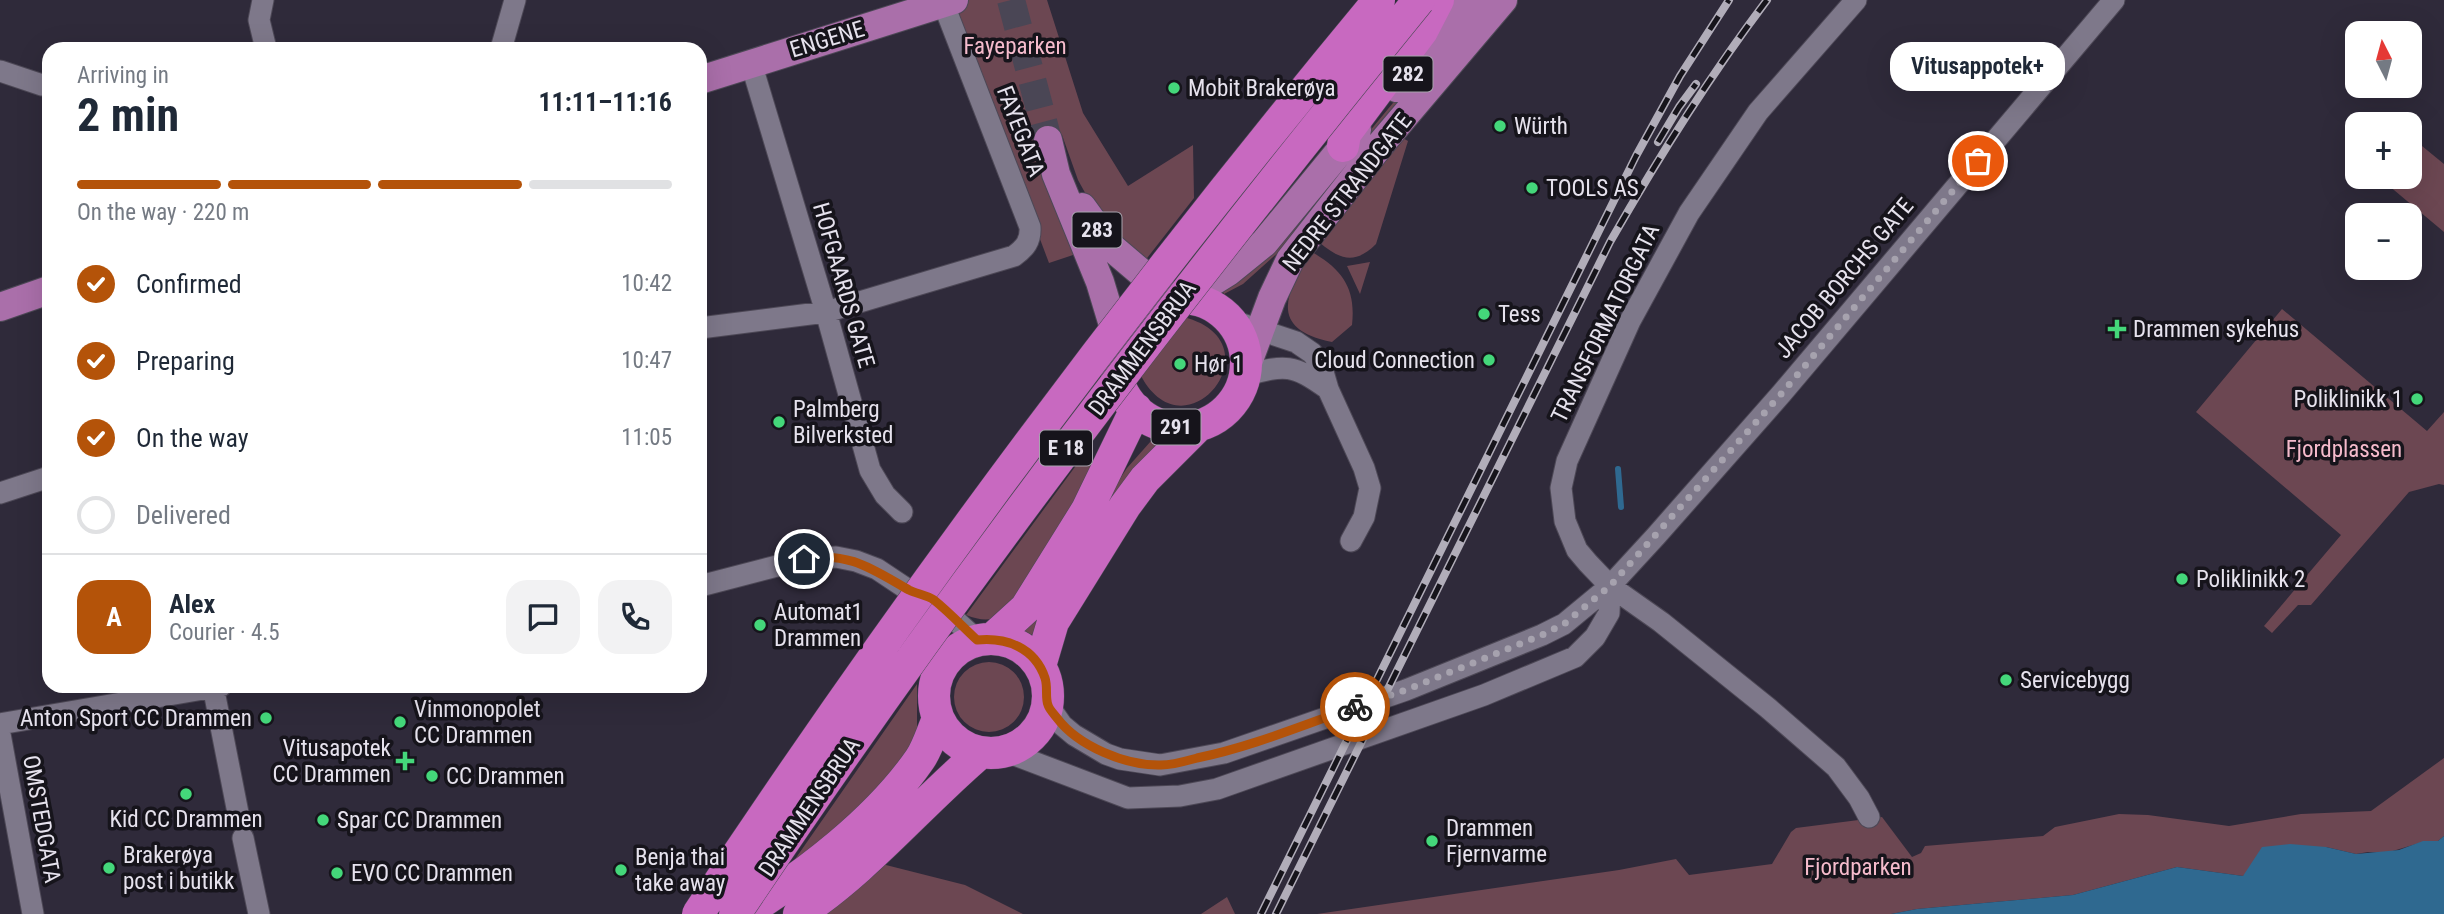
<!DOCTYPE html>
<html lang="en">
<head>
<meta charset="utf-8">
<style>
  body { margin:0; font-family:"Roboto Condensed",sans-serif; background:#f2f2f3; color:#1f2937; height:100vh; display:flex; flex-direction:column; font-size:26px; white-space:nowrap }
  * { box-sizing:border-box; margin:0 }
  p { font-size:23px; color:#747a83 }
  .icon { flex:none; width:38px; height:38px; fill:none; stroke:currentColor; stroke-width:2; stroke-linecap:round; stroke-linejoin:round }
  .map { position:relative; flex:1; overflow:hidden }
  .panel { position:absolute; left:42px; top:42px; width:665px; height:651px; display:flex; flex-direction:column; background:#fff; border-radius:21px; box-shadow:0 7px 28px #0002 }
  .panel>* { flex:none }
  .needle { width:46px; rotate:354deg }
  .fabs { position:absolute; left:2345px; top:21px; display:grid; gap:14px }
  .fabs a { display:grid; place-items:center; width:77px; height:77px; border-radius:14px; background:#fff; box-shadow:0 7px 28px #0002; font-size:35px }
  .pin { position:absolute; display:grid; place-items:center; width:60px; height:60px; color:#fff; margin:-30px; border:4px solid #fff; border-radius:50%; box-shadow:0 2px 7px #0007 }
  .courier { position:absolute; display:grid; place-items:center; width:70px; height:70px; margin:-35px; border:5px solid #b45309; border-radius:50%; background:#fff; color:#222; box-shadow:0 2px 9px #0007 }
  .bubble { position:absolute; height:49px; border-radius:21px; background:#fff; box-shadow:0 7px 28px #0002; font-size:23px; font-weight:700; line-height:49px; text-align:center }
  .head em { font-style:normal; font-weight:700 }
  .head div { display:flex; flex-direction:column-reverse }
  .head { display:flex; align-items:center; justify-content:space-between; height:119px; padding:0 35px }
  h1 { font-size:46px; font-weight:700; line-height:52px }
  .bar { display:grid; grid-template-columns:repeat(4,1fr); gap:10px 7px; align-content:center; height:84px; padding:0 35px }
  .bar i { height:9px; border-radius:5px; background:#e0e1e3 }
  .bar .active { background:#b45309 }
  .bar p { grid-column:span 4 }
  .line { display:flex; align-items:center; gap:18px; padding:0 35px; border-top:2px solid #e0e1e3 }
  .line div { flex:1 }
  .round { display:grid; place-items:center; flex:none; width:74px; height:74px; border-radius:21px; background:#f2f2f3 }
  ol { padding:0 35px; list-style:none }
  li { display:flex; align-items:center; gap:21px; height:77px }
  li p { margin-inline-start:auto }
  li .icon { padding:7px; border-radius:50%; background:#b45309; color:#fff; stroke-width:4 }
  li:last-child { color:#747a83 }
  li i { width:38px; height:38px; border:4px solid #e0e1e3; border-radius:50% }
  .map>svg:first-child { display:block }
  .green { fill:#6c4752 }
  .water { fill:#2f6990 }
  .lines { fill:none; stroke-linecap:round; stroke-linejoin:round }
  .stream { stroke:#2f6990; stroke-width:6 }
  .major-tunnel { stroke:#4a4655; stroke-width:28; stroke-dasharray:28 14; stroke-linecap:butt }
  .minor-casing { stroke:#4d4856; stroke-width:23 }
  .major-casing { stroke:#4d4856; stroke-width:30 }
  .highway-casing { stroke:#4d4856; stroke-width:33 }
  .minor { stroke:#7e788a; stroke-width:21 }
  .major { stroke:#aa6faa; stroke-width:28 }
  .highway { stroke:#c869c0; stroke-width:32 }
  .rail-casing { stroke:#b1adb9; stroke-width:8 }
  .rail { stroke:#16141b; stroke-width:5; stroke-dasharray:16; stroke-linecap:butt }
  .highway-bridge-casing { stroke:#4d4856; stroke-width:33; stroke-linecap:butt }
  .highway-bridge { stroke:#c869c0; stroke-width:32 }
  .done { stroke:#a6a2ae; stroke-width:7; stroke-dasharray:0 12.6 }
  .route { stroke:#b45309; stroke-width:9 }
  .poi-dot { fill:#44d77a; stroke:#16141b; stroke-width:2.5 }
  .labels { text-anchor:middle; stroke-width:7; stroke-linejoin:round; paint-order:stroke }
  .shield { fill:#16141b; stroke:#a8a4ae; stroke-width:2 }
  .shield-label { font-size:21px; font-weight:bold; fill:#e6e2ed }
  .street-label { font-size:23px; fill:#e6e2ed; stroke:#16141b }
  .park-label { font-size:23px; fill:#f5bbcc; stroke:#16141b }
  .poi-label { font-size:23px; fill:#e6e2ed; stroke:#16141b; text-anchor:start }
</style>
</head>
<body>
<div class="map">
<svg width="2444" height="914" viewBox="0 0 2444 914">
  <rect width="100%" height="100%" fill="#2f2a3a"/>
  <path class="green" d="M950 0H1047L1083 113 1128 186 1193 145 1194 198 1144 262 1098 216 1078 180 1062 135 1032 145 1076 254 1049 263Z
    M1481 0 1282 249 1243 284 1224 294 1222 290 1345 161 1445 40Z
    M1401 137 1408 141 1376 244C1355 265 1340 260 1319 242Z
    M2422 146 2444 164V232L2388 185 2395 177H2410V160Z
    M1312 252C1343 270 1356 289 1352 325L1332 342C1268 329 1285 293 1312 252Z
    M1370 262 1360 294 1347 266Z
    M2282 309 2427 431 2444 412V485L2439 484 2409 492 2311 605H2298L2272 633 2264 626 2341 535 2196 412Z
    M1187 318C1277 344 1186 459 1141 376L1173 319Z
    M1151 441 1160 444 1036 637 1021 629 1127 468Z
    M1083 456 1095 466 1050 550 1001 617C987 621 979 620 966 615Z
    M954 697a35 35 0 1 1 70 0a35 35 0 1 1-70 0Z
    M917 684V730L913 747 877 794 791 865Z
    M2444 758V836L2438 841 2423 842 2386 853 2368 852 2356 854 2326 847 2243 876 2177 867 2073 895 1917 909 1891 914H1317L1619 870 1676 859 1689 875 1772 864 1791 832 1796 828 1882 817 1912 857 1921 853 1925 846 2043 836 2055 827 2119 814 2148 815 2229 826 2301 814 2371 811Z
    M882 864 965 885 1023 914H821Z
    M1227 897 1235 914H1201Z"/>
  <path class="water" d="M2444 836V914H1891L1917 909 2073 895 2177 867 2243 876 2262 847 2290 844 2326 847 2356 854 2399 850 2423 841H2438Z"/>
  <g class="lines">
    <path class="stream" d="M1618 469 1621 507"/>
    <path class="major-tunnel" d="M1011 0 1048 140"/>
    <defs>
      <path id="minor" d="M263 0 259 20 266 49
        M1856 0 1758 112 1689 213 1630 321 1567 461 1561 488 1565 521 1577 550 1588 563 1610 586 1661 622 1768 708 1836 767 1859 798 1869 817
        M501 49 515 0
        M751 63 826 312 870 470 885 495 902 512
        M0 71 42 85 49 84
        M1230 320 1296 342 1312 353 1321 365 1328 389 1364 468 1370 488 1364 517 1351 541
        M700 328 826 312 1014 256C1025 248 1031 241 1030 227L942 0
        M1244 376C1286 364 1293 364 1328 389
        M0 493 49 477
        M700 586 804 559 836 557 856 561 877 569 910 591 932 599 977 640
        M910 591 927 623 943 664
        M213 686 239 818
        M1048 705 1062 725 1074 735 1106 754 1120 759 1160 765 1224 753 1406 690 1542 635 1564 624 1610 586 1656 536 1782 393 2114 0
        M0 724 221 686
        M0 734 33 914
        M1007 752 1128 798 1180 796 1217 789 1484 695 1575 657 1595 637 1609 613 1610 586
        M243 838 259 914"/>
      <path id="major" d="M700 80 954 0
        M1397 88 1472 0
        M1048 140 1056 174 1100 282 1119 345
        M1082 207 1111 247 1170 297
        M1186 298 1228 272 1264 243 1357 130
        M0 307 49 290
        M1246 368 1272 298 1290 260 1380 145 1503 0"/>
      <path id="highway" d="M1343 146 1345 134 1422 31 1438 0
        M1116 363a65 65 0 1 1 130 0a65 65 0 1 1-130 0Z
        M934 696a57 57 0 1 1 114 0a57 57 0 1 1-114 0Z
        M992 639 1026 608 1087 510 1136 409
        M1040 666 1053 622 1125 506 1145 479 1199 425
        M743 914C806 875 878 820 920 759 928 747 932 732 938 719
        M799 914C867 869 919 805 980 753"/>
    </defs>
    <use href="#minor" class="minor-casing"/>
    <use href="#major" class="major-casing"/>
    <use href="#highway" class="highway-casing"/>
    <use href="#minor" class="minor"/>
    <use href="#major" class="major"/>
    <use href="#highway" class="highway"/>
    <defs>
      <path id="rail" d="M1658 142 1679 107 1696 84
        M1261 914 1636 156 1680 76 1729 0
        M1276 914 1610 242C1658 158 1709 77 1767 0"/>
    </defs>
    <use href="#rail" class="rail-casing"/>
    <use href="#rail" class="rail"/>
    <defs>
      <path id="highway-bridge" d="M698 914C908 597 1136 292 1379 0
        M735 914C947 597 1179 295 1419 0"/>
    </defs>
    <use href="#highway-bridge" class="highway-bridge-casing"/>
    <use href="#highway-bridge" class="highway-bridge"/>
  </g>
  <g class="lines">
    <path class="done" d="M1355 707 1406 690 1542 635 1564 624 1610 586 1782 393 1978 161"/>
    <path class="route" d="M804 559C849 551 872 569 909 590 917 594 927 595 934 600 949 612 963 627 977 640 1007 637 1035 648 1045 678 1048 687 1045 697 1048 705 1049 709 1054 714 1057 718 1078 746 1126 766 1161 765 1173 765 1186 761 1197 758 1251 747 1303 725 1355 707"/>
  </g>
  <g class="poi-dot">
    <circle cx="1174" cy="88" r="7"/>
    <circle cx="1500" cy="126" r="7"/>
    <circle cx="1532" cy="188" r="7"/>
    <circle cx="1484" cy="314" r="7"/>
    <path d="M2113.5 318.5h7v7h7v7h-7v7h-7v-7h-7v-7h7z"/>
    <circle cx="1489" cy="360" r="7"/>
    <circle cx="1180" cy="364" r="7"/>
    <circle cx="2417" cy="399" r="7"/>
    <circle cx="779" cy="422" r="7"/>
    <circle cx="2182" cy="579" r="7"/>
    <circle cx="760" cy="625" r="7"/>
    <circle cx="2006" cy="680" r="7"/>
    <circle cx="266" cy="718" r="7"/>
    <circle cx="400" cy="722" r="7"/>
    <path d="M401.5 750.5h7v7h7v7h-7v7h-7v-7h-7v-7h7z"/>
    <circle cx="432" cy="776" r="7"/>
    <circle cx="186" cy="794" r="7"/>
    <circle cx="323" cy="820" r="7"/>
    <circle cx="1432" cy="841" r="7"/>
    <circle cx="109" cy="868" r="7"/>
    <circle cx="621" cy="870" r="7"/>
    <circle cx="337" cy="873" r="7"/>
  </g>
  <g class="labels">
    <g class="shield">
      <rect x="1383.5" y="56.5" width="49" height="35" rx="5"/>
      <rect x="1072.5" y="212.5" width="49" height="35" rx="5"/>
      <rect x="1151.5" y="409.5" width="49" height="35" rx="5"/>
      <rect x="1040" y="430.5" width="52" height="35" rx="5"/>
    </g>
    <g class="shield-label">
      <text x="1408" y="81">282</text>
      <text x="1097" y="237">283</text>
      <text x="1176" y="434">291</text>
      <text x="1066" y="455">E 18</text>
    </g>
    <g class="street-label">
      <text transform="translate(827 39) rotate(-17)" y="8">ENGENE</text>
      <text transform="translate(1021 131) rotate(69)" y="8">FAYEGATA</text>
      <text transform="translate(1347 192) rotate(-52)" y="8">NEDRE STRANDGATE</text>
      <text transform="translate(1844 278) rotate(-50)" y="8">JACOB BORCHS GATE</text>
      <text transform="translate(844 285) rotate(74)" y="8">HOFGAARDS GATE</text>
      <text transform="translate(1605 323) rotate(-64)" y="8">TRANSFORMATORGATA</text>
      <text transform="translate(1142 348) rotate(-53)" y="8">DRAMMENSBRUA</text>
      <text transform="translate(809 807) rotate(-56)" y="8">DRAMMENSBRUA</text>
      <text transform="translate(42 819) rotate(80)" y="8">OMSTEDGATA</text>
    </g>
    <g class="park-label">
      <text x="1015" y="54">Fayeparken</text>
      <text x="2344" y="457">Fjordplassen</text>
      <text x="1858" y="875">Fjordparken</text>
    </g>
    <g class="poi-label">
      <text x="1188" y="96">Mobit Brakerøya</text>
      <text x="1514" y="134">Würth</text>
      <text x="1546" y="196">TOOLS AS</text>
      <text x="1498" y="322">Tess</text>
      <text x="2133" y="337">Drammen sykehus</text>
      <text x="1475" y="368" text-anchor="end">Cloud Connection</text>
      <text x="1194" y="372">Hør 1</text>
      <text x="2403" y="407" text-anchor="end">Poliklinikk 1</text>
      <text x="793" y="417">Palmberg<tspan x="793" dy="26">Bilverksted</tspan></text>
      <text x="2196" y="587">Poliklinikk 2</text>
      <text x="774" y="620">Automat1<tspan x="774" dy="26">Drammen</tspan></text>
      <text x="2020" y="688">Servicebygg</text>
      <text x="414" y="717">Vinmonopolet<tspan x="414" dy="26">CC Drammen</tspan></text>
      <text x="252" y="726" text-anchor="end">Anton Sport CC Drammen</text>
      <text x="391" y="756" text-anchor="end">Vitusapotek<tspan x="391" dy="26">CC Drammen</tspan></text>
      <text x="446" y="784">CC Drammen</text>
      <text x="186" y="827" text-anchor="middle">Kid CC Drammen</text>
      <text x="337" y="828">Spar CC Drammen</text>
      <text x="1446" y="836">Drammen<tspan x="1446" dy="26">Fjernvarme</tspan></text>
      <text x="123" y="863">Brakerøya<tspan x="123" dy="26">post i butikk</tspan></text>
      <text x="635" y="865">Benja thai<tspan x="635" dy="26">take away</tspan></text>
      <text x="351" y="881">EVO CC Drammen</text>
    </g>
  </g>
</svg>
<div class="fabs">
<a><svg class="needle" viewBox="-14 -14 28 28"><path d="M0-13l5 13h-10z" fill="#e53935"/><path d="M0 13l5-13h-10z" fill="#747a83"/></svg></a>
<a>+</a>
<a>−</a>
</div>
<div class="pin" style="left:1978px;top:161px;background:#ea580c"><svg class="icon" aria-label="bag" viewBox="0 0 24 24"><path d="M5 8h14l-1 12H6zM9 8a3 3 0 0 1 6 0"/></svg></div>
<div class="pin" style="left:804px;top:559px;background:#1f2937"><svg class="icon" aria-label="home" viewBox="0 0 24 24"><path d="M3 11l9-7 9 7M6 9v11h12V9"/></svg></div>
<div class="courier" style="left:1355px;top:707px"><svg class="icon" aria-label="bike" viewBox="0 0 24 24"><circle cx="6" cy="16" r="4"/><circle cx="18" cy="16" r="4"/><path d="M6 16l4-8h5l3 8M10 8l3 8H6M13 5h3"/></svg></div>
<div class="bubble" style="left:1890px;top:42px;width:175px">Vitusappotek+</div>
<section class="panel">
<div class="head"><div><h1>2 min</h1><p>Arriving in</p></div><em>11:11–11:16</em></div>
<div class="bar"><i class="active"></i><i class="active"></i><i class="active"></i><i></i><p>On the way · 220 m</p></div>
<ol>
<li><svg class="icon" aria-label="check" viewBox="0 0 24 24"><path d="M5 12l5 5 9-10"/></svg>Confirmed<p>10:42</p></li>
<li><svg class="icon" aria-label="check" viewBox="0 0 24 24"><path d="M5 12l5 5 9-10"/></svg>Preparing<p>10:47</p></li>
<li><svg class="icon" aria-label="check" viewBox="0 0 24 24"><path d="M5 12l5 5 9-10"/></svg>On the way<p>11:05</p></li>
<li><i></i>Delivered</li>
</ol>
<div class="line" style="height:126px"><b class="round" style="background:#b45309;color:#fff">A</b><div><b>Alex</b><p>Courier · 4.5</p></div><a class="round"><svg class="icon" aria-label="chat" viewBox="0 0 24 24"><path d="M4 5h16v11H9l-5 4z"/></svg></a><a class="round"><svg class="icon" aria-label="phone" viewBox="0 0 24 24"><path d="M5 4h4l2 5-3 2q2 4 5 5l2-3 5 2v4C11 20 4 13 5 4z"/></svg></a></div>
</section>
</div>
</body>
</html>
